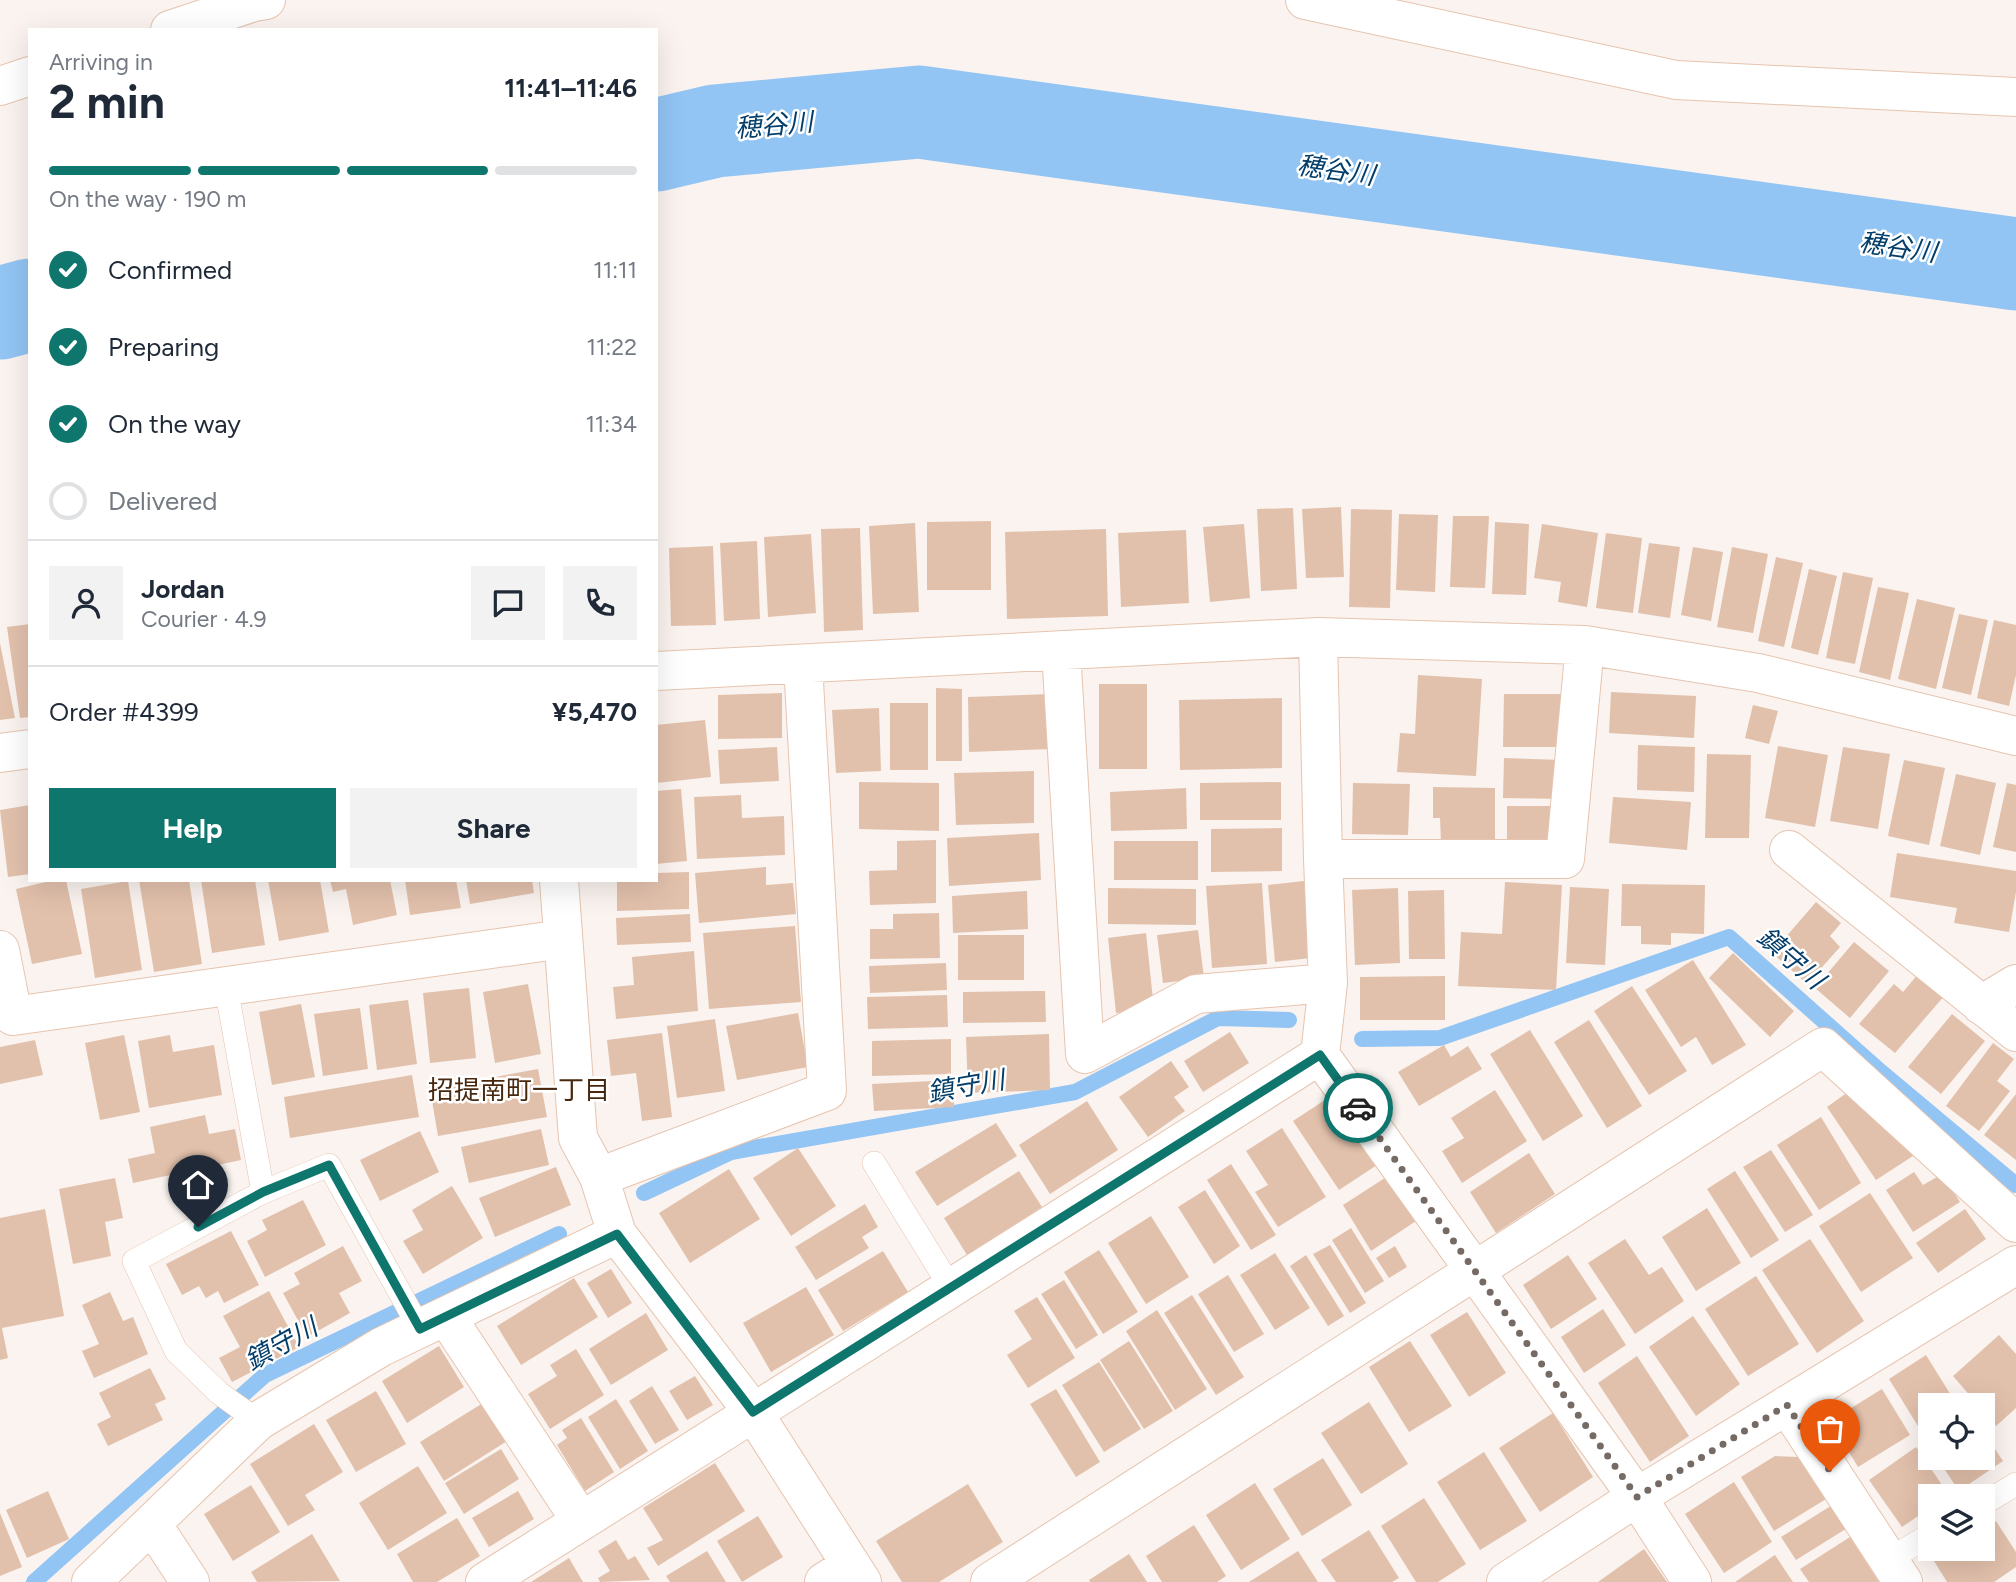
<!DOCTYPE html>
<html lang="en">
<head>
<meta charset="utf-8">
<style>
  body { margin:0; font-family:Figtree,"Noto Sans JP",sans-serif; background:#f2f2f3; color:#1f2937; height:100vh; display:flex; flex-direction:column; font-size:26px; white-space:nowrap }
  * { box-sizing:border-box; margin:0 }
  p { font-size:23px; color:#747a83 }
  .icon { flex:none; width:38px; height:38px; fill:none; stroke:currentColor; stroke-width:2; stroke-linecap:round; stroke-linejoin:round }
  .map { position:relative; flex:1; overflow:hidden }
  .details { position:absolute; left:28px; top:28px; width:630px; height:854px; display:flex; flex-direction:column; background:#fff; border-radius:0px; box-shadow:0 7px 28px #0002 }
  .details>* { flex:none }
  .controls { position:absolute; left:1918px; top:1393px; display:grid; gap:14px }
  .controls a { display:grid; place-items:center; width:77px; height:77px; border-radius:0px; background:#fff; box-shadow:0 7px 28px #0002; font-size:35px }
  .pin { position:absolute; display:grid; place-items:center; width:60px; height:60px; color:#fff; margin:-72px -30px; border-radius:50% 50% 50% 0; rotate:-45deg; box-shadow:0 0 7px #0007 }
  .pin .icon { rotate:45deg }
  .courier { position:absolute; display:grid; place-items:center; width:70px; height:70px; margin:-35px; border:5px solid #0f766e; border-radius:50%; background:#fff; color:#222; box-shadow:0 2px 9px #0007 }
  .head em { font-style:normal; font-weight:700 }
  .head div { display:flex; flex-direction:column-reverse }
  .head { display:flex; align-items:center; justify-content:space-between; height:119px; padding:0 21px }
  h1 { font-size:46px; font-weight:700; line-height:52px }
  .bar { display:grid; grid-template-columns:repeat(4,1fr); gap:10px 7px; align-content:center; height:84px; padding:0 21px }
  .bar i { height:9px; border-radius:5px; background:#e0e1e3 }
  .bar .active { background:#0f766e }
  .bar p { grid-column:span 4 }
  .line { display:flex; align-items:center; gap:18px; padding:0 21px; border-top:2px solid #e0e1e3 }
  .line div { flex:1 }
  .round { display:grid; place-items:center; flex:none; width:74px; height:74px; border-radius:0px; background:#f2f2f3 }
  ol { padding:0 21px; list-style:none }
  li { display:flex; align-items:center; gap:21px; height:77px }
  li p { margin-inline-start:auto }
  li .icon { padding:7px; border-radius:50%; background:#0f766e; color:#fff; stroke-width:4 }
  li:last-child { color:#747a83 }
  li i { width:38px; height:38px; border:4px solid #e0e1e3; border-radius:50% }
  .cta { display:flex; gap:14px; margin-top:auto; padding:14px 21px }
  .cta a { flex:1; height:80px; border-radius:0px; background:#0f766e; color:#fff; font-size:28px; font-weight:700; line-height:80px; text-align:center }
  .cta a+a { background:#f2f2f3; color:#1f2937 }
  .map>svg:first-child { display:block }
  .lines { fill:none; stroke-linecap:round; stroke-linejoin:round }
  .stream { stroke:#92c4f4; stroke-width:16 }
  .river { stroke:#92c4f4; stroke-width:93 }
  .building { fill:#e2c1ac }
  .service-casing { stroke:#e6c4af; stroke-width:24 }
  .minor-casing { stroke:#e6c4af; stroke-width:40 }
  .tertiary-casing { stroke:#e6c4af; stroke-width:40 }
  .service { stroke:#fff; stroke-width:23 }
  .minor { stroke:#fff; stroke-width:38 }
  .tertiary { stroke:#fff; stroke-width:38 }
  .done { stroke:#756a64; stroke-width:7; stroke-dasharray:0 12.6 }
  .route { stroke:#0f766e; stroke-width:9 }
  .labels { text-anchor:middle; stroke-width:5; stroke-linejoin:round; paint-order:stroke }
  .water-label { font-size:26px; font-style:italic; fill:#033e6a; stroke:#fff }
  .neighbourhood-label { font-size:26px; fill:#47280e; stroke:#fff }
</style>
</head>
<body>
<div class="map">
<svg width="2016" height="1582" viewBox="0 0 2016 1582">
  <rect width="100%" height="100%" fill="#faf3ef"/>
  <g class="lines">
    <path class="stream" d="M1362 1039 1440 1038 1729 937 1881 1072 2016 1185
      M644 1193 731 1152 1075 1092 1218 1018 1289 1020
      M34 1582 265 1375 559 1234"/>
    <path class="river" d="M656 145 715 131 919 112 2016 264
      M0 313 30 305"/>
  </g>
  <path class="building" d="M1341 507 1344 577 1306 578 1302 509Z
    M1293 508 1297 589 1261 591 1257 509Z
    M1351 509 1392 510 1390 608 1349 607Z
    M1399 514 1438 515 1435 592 1396 590Z
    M1453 516H1489L1485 588 1450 587Z
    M991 521V590H927V522Z
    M1495 522 1529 524 1526 595 1492 594Z
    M915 523 919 612 873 614 869 526Z
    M1244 524 1250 598 1210 602 1203 527Z
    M1542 524 1598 533 1587 607 1558 602 1561 582 1534 578Z
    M860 528 863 630 824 632 821 529Z
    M1106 529 1108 616 1007 619 1005 532Z
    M1186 530 1189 603 1121 607 1118 533Z
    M1606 533 1642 538 1633 613 1596 608Z
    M811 534 816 613 768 617 764 537Z
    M757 541 760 619 724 621 720 543Z
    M1649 543 1680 547 1670 618 1638 613Z
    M713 546 716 625 671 626 669 548Z
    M1693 547 1723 552 1711 621 1681 615Z
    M1732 547 1768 554 1753 633 1717 627Z
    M1776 557 1803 563 1784 647 1758 641Z
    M1809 569 1837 576 1818 655 1791 648Z
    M1843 572 1873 578 1855 664 1826 658Z
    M1878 587 1909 593 1890 680 1859 672Z
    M1917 599 1955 608 1936 689 1898 679Z
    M1959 614 1988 620 1971 695 1942 688Z
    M1994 620 2016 625V675L2009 706 1977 698Z
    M30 624V717L20 718 7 627Z
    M0 643 15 718 0 720Z
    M1418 675 1482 679 1476 776 1397 772 1400 733 1415 734Z
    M1099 684H1147V769H1099Z
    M936 688 962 689V761H936Z
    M1611 692 1696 696 1694 738 1609 733Z
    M782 693V738L718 739V695Z
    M1050 694 1052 749 969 752 968 697Z
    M1504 694H1566V747H1503Z
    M1282 698V768L1180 770 1179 700Z
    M890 703H928V770H890Z
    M1753 705 1778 711 1769 744 1745 738Z
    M879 708 881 771 836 773 832 710Z
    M705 720 711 777 656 783V725Z
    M1638 745 1695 747 1694 792 1637 790Z
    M1778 746 1828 755 1815 827 1765 818Z
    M777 747 779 781 720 784 718 750Z
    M1843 747 1890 754 1878 829 1830 821Z
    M1707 754 1751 755 1749 838H1705Z
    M1504 758 1563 760 1561 799 1503 798Z
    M1904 760 1945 768 1929 845 1888 836Z
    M1034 771V823L956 825 954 773Z
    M1956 774 1996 783 1980 855 1940 846Z
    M859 782 939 783V831L859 829Z
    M1281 782V820H1200V783Z
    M1353 783 1410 784 1408 835 1352 834Z
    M2007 783 2016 785V852L1993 847Z
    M1433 787 1495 788V843L1441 842 1440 818H1433Z
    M1186 788 1187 829 1111 831 1110 792Z
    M681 789 687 861 656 864V791Z
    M741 795 742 818 784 816 785 855 697 859 694 797Z
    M1613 797 1691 802 1687 850 1609 843Z
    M30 805V874L8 877 0 810Z
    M1507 806H1554V843H1507Z
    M1282 828V871L1211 872V829Z
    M1039 833 1041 880 949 886 947 838Z
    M936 840V903L870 905 869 871 897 870V841Z
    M1114 841H1198V880H1114Z
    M1897 853 2016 871V892L2009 932 1954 923 1957 908 1890 897Z
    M766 867V885L793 883 796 914 699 923 695 873Z
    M689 872V909L617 911V880H656V873Z
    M54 880H66L82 954 32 964 16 889Z
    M139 880H189L202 964 154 972Z
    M201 880H255L265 945 212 953Z
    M268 880H320L329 932 279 941Z
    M330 880H390L397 915 353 925 346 889 333 892Z
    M405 880H456L461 908 410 915Z
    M466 880H532L534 893 470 904Z
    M128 881 142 970 95 978 81 889Z
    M1304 881 1311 958 1275 962 1268 885Z
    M1505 882 1562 885 1556 990 1458 986 1461 932 1502 934Z
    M1262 883 1267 964 1212 968 1206 886Z
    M1622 884 1705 885 1704 934 1671 933V945L1641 944V926H1621Z
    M1570 887 1609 889 1605 965 1566 963Z
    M1108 888 1196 889V925L1108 924Z
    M1398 888 1400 963 1355 965 1352 890Z
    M1444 890 1445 959H1409L1408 891Z
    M1027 891 1028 929 953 933 952 896Z
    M1816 902 1841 923 1830 936 1840 947 1807 984 1772 953Z
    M939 913 940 958 870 959V929H893V914Z
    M690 914 691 942 617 945 616 918Z
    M795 926 801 1002 709 1009 703 933Z
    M1198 930 1204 978 1163 983 1157 935Z
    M1146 933 1154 1009 1116 1013 1108 938Z
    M958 935H1024V980H958Z
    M1854 942 1889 971 1850 1018 1815 988Z
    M694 951 698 1011 616 1019 613 987 634 985 632 957Z
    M1733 953 1794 1011 1770 1037 1709 978Z
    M1693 960 1746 1045 1712 1065 1696 1037 1681 1047 1645 990Z
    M946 963 947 990 870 993 869 966Z
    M1919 973 1945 995 1895 1053 1859 1024 1894 984 1903 992Z
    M1445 976V1020H1360V977Z
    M528 984 541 1054 495 1063 483 992Z
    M1632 986 1687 1071 1649 1095 1594 1011Z
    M469 988 476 1058 430 1063 423 993Z
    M1045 991 1046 1022 963 1023V992Z
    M947 995 948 1027 868 1029 867 997Z
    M408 1000 417 1064 377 1070 369 1005Z
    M301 1004 315 1077 272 1085 259 1012Z
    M360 1008 368 1069 323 1076 314 1014Z
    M798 1013 808 1067 737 1080 726 1026Z
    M1952 1014 1985 1041 1941 1094 1908 1067Z
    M715 1019 725 1091 677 1098 667 1026Z
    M1589 1020 1642 1106 1607 1128 1554 1042Z
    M1530 1030 1583 1116 1543 1141 1490 1054Z
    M1230 1032 1249 1063 1203 1092 1184 1061Z
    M662 1033 672 1117 642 1121 636 1073 611 1076 607 1040Z
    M1049 1034 1050 1090 968 1093 966 1037Z
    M124 1035 140 1112 100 1120 85 1043Z
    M170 1035 173 1052 214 1045 222 1095 149 1108 138 1041Z
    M951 1039V1074L872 1076V1041Z
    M35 1040 43 1075 0 1084V1047Z
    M1993 1043 2014 1059 1997 1081 2010 1091 1979 1131 1946 1106Z
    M1444 1045 1451 1057 1468 1046 1482 1069 1419 1106 1398 1072Z
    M1171 1061 1189 1087 1174 1097 1185 1111 1148 1137 1119 1097Z
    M538 1069 547 1117 438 1136 430 1089Z
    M412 1075 419 1117 290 1138 284 1097Z
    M954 1080V1107L874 1111 872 1084Z
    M1495 1090 1527 1141 1462 1183 1442 1151 1464 1138 1451 1118Z
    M1848 1092 1897 1132 1913 1156 1876 1180 1827 1107Z
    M1334 1094 1380 1163 1339 1190 1293 1121Z
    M2016 1094V1160L1984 1135Z
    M1087 1101 1118 1150 1050 1194 1019 1145Z
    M205 1115 209 1134 235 1129 241 1160 133 1183 128 1159 155 1153 150 1127Z
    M1821 1117 1861 1183 1819 1210 1777 1145Z
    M996 1123 1017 1156 937 1206 915 1172Z
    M1282 1128 1326 1197 1278 1227 1255 1192 1268 1185 1246 1151Z
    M541 1129 549 1165 469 1183 461 1147Z
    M420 1131 439 1172 380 1201 360 1160Z
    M798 1148 836 1206 791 1236 753 1178Z
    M1771 1150 1813 1215 1785 1232 1743 1167Z
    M1529 1153 1555 1194 1496 1233 1470 1192Z
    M1231 1164 1276 1235 1251 1250 1207 1180Z
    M556 1167 571 1205 495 1237 479 1198Z
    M729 1169 760 1219 690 1263 659 1213Z
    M1019 1171 1042 1207 967 1255 944 1218Z
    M1735 1171 1779 1240 1751 1258 1707 1189Z
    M1914 1172 1923 1185 1942 1174 1960 1202 1913 1232 1886 1190Z
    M1391 1174 1419 1219 1371 1251 1343 1205Z
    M115 1178 123 1218 105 1222 111 1256 73 1264 59 1189Z
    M452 1186 483 1238 423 1274 403 1241 423 1230 412 1210Z
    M1205 1190 1240 1246 1214 1264 1178 1207Z
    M1870 1193 1913 1258 1861 1292 1819 1226Z
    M303 1200 326 1245 265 1277 247 1241 267 1230 262 1220Z
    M865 1204 878 1227 862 1237 869 1248 816 1280 795 1247Z
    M1707 1208 1741 1263 1696 1291 1662 1237Z
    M45 1209 64 1316 2 1328 8 1358 0 1360V1218Z
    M1965 1209 1986 1239 1938 1273 1916 1243Z
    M1151 1216 1189 1277 1146 1304 1108 1243Z
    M1351 1228 1384 1281 1365 1293 1332 1240Z
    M231 1231 259 1285 224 1303 218 1291 206 1298 199 1286 182 1295 166 1264Z
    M1625 1239 1649 1275 1662 1267 1684 1301 1635 1334 1588 1263Z
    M1810 1239 1864 1321 1817 1353 1762 1270Z
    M1330 1245 1366 1303 1350 1313 1313 1254Z
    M343 1246 362 1281 339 1293 350 1313 307 1337 283 1293 300 1284 294 1273Z
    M1395 1246 1407 1267 1389 1278 1376 1258Z
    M1099 1250 1138 1312 1103 1334 1064 1272Z
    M883 1251 908 1292 843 1331 818 1290Z
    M1275 1253 1310 1308 1275 1330 1240 1275Z
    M1306 1255 1344 1316 1328 1326 1290 1266Z
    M1568 1255 1597 1299 1551 1329 1523 1285Z
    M611 1269 632 1303 608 1318 587 1283Z
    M1228 1275 1264 1334 1234 1352 1198 1294Z
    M1756 1276 1799 1344 1748 1376 1705 1309Z
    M574 1278 598 1317 521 1365 497 1326Z
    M1064 1280 1098 1335 1076 1349 1041 1294Z
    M806 1287 834 1335 771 1372 743 1323Z
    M269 1291 299 1347 232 1382 219 1358 240 1347 223 1316Z
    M110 1292 123 1321 133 1317 148 1354 94 1378 82 1351 99 1344 82 1305Z
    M1192 1295 1244 1377 1216 1395 1164 1313Z
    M1037 1297 1075 1358 1028 1388 1007 1355 1032 1339 1014 1311Z
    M1603 1309 1626 1345 1584 1373 1561 1337Z
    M1157 1310 1207 1389 1175 1410 1126 1331Z
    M1467 1312 1506 1373 1469 1397 1430 1335Z
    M646 1313 668 1350 611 1385 589 1349Z
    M1693 1316 1740 1384 1696 1416 1649 1347Z
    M1999 1335 2016 1354V1408L1996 1426 1983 1410V1405H1978L1953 1376Z
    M1129 1341 1173 1411 1144 1429 1100 1360Z
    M1410 1341 1452 1406 1409 1432 1369 1367Z
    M439 1346 464 1387 407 1423 382 1381Z
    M576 1349 604 1395 550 1429 528 1394 557 1376 550 1365Z
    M1926 1355 1957 1405H1930V1425L1921 1431 1889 1379Z
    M1637 1356 1689 1436 1650 1462 1598 1383Z
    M1099 1362 1141 1429 1104 1452 1062 1385Z
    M150 1368 166 1399 155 1404 163 1420 108 1446 97 1424 111 1417 99 1393Z
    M695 1376 713 1405 687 1420 669 1391Z
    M652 1386 679 1430 655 1444 629 1401Z
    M1056 1389 1100 1462 1076 1477 1030 1404Z
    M1882 1389 1910 1435 1858 1467 1830 1421Z
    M376 1391 406 1444 356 1472 326 1420Z
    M616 1399 648 1451 620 1469 588 1417Z
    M1369 1402 1408 1464 1361 1494 1321 1433Z
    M483 1403 507 1441 444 1481 420 1442Z
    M1553 1413 1593 1477 1540 1512 1499 1448Z
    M581 1418 614 1472 585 1491 557 1445 567 1438 562 1430Z
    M314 1424 343 1472 305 1495 315 1510 288 1526 250 1464Z
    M1983 1431 2003 1461 1959 1491 1937 1458H1983Z
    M1916 1447 1949 1495 1930 1496V1508L1902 1527 1869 1480Z
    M501 1449 519 1479 464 1514 445 1483Z
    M1484 1452 1527 1521 1480 1550 1437 1482Z
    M1775 1456 1799 1457 1826 1499 1774 1531 1741 1477Z
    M1323 1458 1352 1505 1302 1536 1273 1489Z
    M715 1463 745 1511 658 1566 647 1548 663 1540 643 1508Z
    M418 1466 447 1513 388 1550 359 1503Z
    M1734 1482 1772 1542 1724 1573 1685 1514Z
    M1255 1483 1290 1539 1241 1570 1206 1515Z
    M968 1484 1003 1542 939 1582H902L876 1541Z
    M251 1485 280 1532 233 1561 204 1514Z
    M48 1491 69 1539 27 1558 6 1510Z
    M518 1491 534 1519 489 1547 472 1518Z
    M1424 1498 1466 1564 1438 1582H1416L1381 1526Z
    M1834 1504 1849 1527 1796 1560 1781 1537Z
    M0 1513 22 1567 0 1576Z
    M758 1516 783 1557 742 1582 717 1541Z
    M457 1518 480 1556 437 1582H413L397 1554Z
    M1996 1521 2016 1552V1567L1994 1582H1947L1934 1561 1953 1549H1983V1529Z
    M1194 1525 1226 1576 1217 1582H1162L1146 1556Z
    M1369 1530 1399 1578 1392 1582H1336L1321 1560Z
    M312 1534 340 1581 257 1582 251 1572Z
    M1850 1537 1879 1582H1809L1800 1569Z
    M616 1540 628 1560 635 1556 650 1580 600 1582 598 1578 610 1571 598 1551Z
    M1644 1549 1667 1582H1598Z
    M707 1551 726 1582H670L666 1576Z
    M1298 1551 1318 1582H1249Z
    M1129 1554 1147 1582H1090L1089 1580Z
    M1775 1555 1793 1582H1735Z
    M569 1558 583 1582H531Z"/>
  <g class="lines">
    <defs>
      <path id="service" d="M226 987 263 1192
        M874 1163 951 1288
        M258 1421 219 1393 176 1351 134 1261 263 1192 329 1165 420 1329
        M1983 1504 2016 1484
        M1888 1560 1930 1535"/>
      <path id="minor" d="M1061 650 1085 1054 1196 994 1328 983
        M656 671 1318 637 1585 645 1758 673 2016 736
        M0 753 30 749
        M1789 850 2016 1032
        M1323 859H1565L1585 645
        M559 880 578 1138 599 1177 617 1234 753 1412 862 1582
        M0 950 13 1016 563 939
        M1981 1005 2016 984
        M1320 1055 1637 1497 1692 1582
        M599 1177 827 1091 803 664
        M446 1316 581 1521
        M1787 1405 1903 1582
        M152 1524 190 1582
        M91 1582 258 1421 381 1347 617 1234
        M485 1582 1320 1055 1328 983 1323 859 1318 637
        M824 1582 851 1565
        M990 1582 1823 1047 2016 1223
        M1506 1582 1637 1497 2016 1265"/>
      <path id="tertiary" d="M1305 0 1676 80 2016 97
        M170 30 254 2 266 0
        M0 86 30 76"/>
    </defs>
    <use href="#service" class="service-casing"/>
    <use href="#minor" class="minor-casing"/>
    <use href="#tertiary" class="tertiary-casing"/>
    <use href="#service" class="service"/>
    <use href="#minor" class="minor"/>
    <use href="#tertiary" class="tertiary"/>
  </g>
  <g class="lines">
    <path class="done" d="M1358 1108 1637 1497 1787 1405 1830 1471"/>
    <path class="route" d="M198 1227 263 1192 329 1165 420 1329 617 1234 753 1412 1320 1055 1358 1108"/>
  </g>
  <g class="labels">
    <g class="water-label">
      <text transform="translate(774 125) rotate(-5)" y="9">穂谷川</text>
      <text transform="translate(1336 170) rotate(8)" y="9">穂谷川</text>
      <text transform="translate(1898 247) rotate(8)" y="9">穂谷川</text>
      <text transform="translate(1791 958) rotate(41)" y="9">鎮守川</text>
      <text transform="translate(966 1086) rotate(-10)" y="9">鎮守川</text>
      <text transform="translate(281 1344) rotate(-29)" y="9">鎮守川</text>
    </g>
    <g class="neighbourhood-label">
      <text x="519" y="1099">招提南町一丁目</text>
    </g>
  </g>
</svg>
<div class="controls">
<a><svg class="icon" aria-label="locate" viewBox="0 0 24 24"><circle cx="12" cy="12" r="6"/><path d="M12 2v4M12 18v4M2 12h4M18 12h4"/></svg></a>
<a><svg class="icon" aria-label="layers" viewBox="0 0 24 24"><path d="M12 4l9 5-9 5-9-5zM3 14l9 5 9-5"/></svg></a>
</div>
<div class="pin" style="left:1830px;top:1471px;background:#ea580c"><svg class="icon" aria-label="bag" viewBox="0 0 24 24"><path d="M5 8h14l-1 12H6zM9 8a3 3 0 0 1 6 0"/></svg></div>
<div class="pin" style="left:198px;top:1227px;background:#1f2937"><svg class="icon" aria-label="home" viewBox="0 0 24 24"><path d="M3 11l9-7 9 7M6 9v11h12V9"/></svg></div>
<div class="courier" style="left:1358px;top:1108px"><svg class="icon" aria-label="car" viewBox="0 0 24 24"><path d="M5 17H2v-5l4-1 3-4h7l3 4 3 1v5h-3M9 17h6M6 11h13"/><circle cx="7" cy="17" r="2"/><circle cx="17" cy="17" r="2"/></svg></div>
<section class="details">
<div class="head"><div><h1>2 min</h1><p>Arriving in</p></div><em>11:41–11:46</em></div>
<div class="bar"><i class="active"></i><i class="active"></i><i class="active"></i><i></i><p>On the way · 190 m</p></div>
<ol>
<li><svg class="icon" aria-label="check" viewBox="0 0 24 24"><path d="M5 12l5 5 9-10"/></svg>Confirmed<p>11:11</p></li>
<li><svg class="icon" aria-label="check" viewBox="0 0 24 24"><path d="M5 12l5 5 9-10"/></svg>Preparing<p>11:22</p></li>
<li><svg class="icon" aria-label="check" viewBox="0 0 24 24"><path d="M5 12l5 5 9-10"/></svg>On the way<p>11:34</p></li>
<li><i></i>Delivered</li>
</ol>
<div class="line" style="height:126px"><a class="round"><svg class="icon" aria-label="person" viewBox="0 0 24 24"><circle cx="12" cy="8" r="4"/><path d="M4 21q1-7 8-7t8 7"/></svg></a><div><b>Jordan</b><p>Courier · 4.9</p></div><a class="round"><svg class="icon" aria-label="chat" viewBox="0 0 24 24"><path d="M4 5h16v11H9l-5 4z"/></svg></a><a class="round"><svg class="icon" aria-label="phone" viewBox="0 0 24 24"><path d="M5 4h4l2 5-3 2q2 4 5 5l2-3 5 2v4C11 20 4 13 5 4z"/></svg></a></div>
<div class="line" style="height:91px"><div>Order #4399</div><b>¥5,470</b></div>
<div class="cta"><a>Help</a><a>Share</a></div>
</section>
</div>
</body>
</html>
